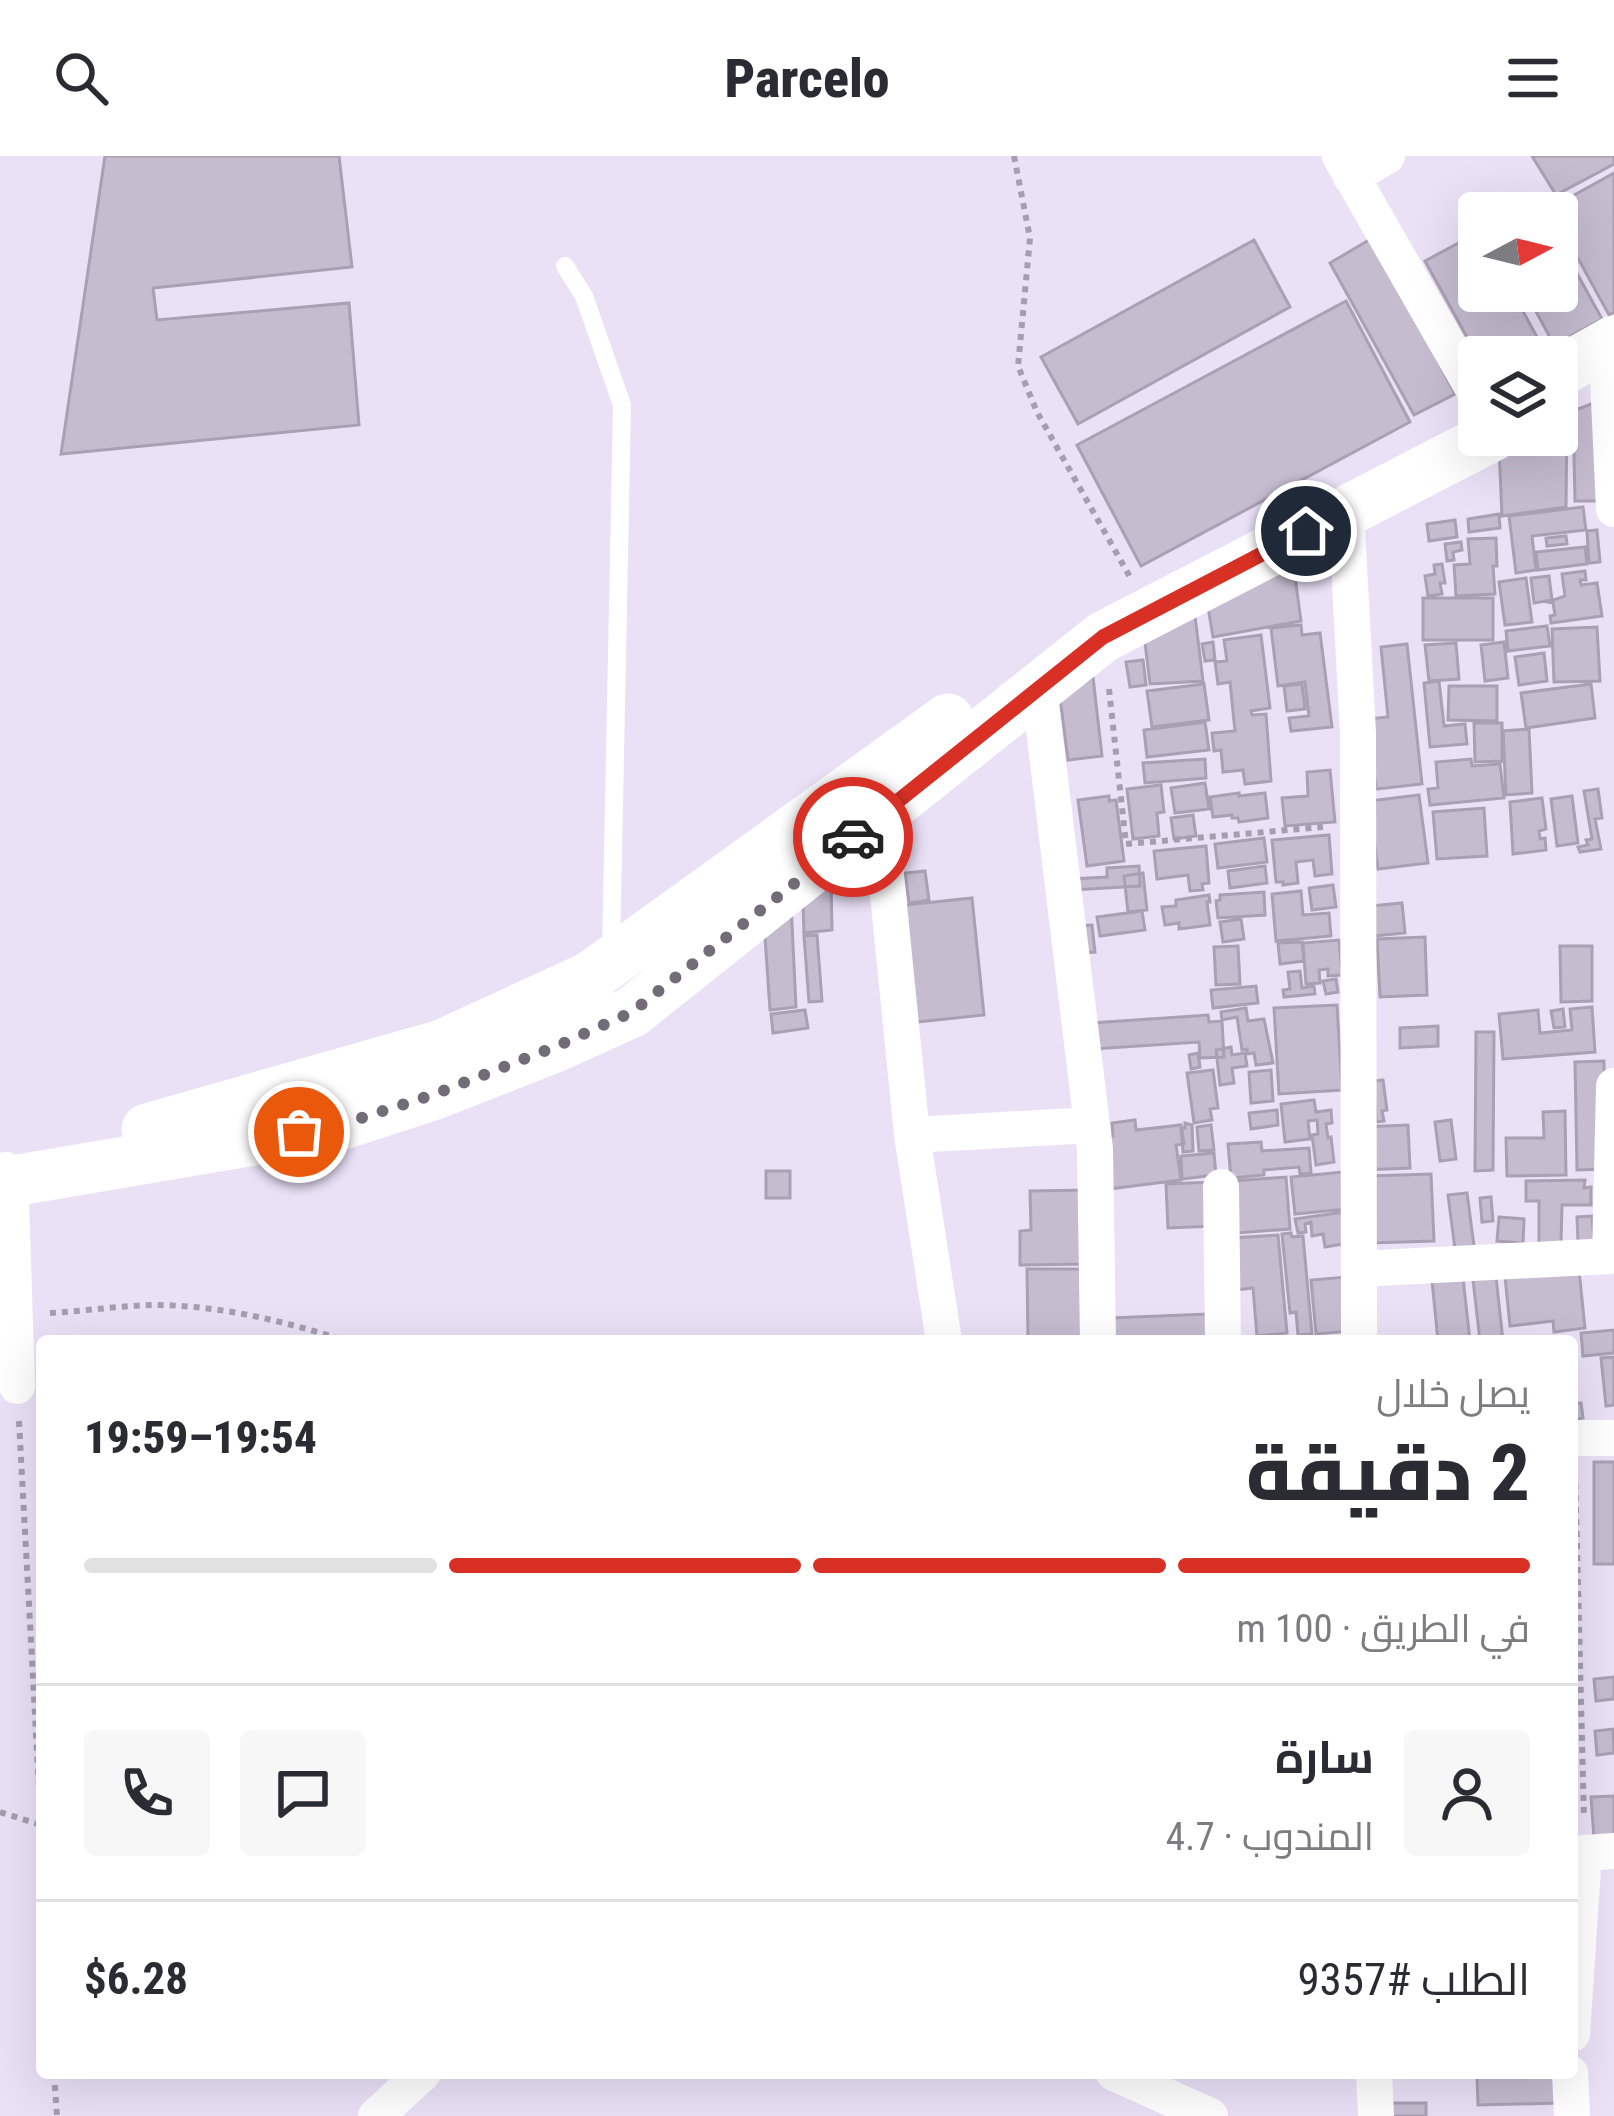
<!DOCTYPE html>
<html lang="ar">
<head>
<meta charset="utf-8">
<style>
  body { margin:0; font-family:"Roboto Condensed",Cairo,sans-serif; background:#f7f7f7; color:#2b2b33; direction:rtl; height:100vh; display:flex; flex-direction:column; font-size:45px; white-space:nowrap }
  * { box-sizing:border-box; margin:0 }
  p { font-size:39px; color:#7c7c81 }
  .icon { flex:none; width:66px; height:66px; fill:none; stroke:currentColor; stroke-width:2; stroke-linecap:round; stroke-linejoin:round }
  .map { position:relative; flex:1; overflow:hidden; direction:ltr }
  .panel { position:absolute; left:36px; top:1179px; width:1542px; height:744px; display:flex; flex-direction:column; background:#fff; border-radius:12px; box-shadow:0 12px 48px #0002; direction:rtl }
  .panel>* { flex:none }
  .needle { width:78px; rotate:83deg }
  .buttons { position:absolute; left:1458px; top:36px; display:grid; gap:24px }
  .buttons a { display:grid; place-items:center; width:120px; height:120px; border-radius:12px; background:#fff; box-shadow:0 12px 48px #0002; font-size:60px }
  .pin { position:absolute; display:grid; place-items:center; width:102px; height:102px; color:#fff; margin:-51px; border:6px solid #fff; border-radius:50%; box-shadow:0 3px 12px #0007 }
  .courier { position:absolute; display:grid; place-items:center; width:120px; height:120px; margin:-60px; border:9px solid #d93025; border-radius:50%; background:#fff; color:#222; box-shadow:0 3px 15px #0007 }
  .head em { font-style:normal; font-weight:800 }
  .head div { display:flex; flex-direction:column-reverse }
  .head { display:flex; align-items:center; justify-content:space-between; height:204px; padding:0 48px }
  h1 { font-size:78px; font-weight:800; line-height:90px }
  .bar { display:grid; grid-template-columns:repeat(4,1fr); gap:18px 12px; align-content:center; height:144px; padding:0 48px }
  .bar i { height:15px; border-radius:9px; background:#e1e1e2 }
  .bar .on { background:#d93025 }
  .bar p { grid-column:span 4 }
  .line { display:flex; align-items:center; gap:30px; padding:0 48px; border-top:3px solid #e1e1e2 }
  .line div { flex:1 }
  .round { display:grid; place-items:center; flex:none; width:126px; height:126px; border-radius:12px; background:#f7f7f7 }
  header { display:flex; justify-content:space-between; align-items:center; height:156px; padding:0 48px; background:#fff; font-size:54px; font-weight:800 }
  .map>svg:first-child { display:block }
  .building { fill:#c5bcd0; stroke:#a9a0b4; stroke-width:3 }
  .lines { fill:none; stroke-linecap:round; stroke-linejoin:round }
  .path { stroke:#a59eaf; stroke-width:6; stroke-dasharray:6 6; stroke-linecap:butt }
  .lane { stroke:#fff; stroke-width:18 }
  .street { stroke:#fff; stroke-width:36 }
  .secondary { stroke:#fff; stroke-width:51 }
  .done { stroke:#726c79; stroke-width:12; stroke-dasharray:0 21.6 }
  .route { stroke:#d93025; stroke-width:15 }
</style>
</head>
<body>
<header><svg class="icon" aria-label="menu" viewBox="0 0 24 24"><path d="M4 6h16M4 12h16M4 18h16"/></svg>Parcelo<svg class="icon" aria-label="search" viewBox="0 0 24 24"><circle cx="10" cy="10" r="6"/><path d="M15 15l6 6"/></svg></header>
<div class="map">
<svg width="1614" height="1960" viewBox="0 0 1614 1960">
  <rect width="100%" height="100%" fill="#eae1f7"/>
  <path class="building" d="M105 0H339L352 111 153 132 157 164 349 147 359 269 61 298Z
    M1532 0H1614V8L1556 39Z
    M1614 17V156L1609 159 1557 64V57H1553L1551 52Z
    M1479 76V135H1512L1544 194 1531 201H1479V203L1425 105Z
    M1374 81 1455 238 1414 259 1330 107Z
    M1557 81 1602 163 1554 189 1525 135H1557Z
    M1254 84 1290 151 1078 268 1041 201Z
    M1346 145 1410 266 1141 410 1077 289Z
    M1599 245 1600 345H1575L1573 255Z
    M1567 259 1566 351 1502 360 1499 293 1527 279H1557V264Z
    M1583 351 1586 374 1532 380 1536 414 1516 417 1509 360Z
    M1499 358 1500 372 1469 376 1468 363Z
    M1455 364 1457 381 1429 385 1427 368Z
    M1597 374 1600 406 1589 407 1587 375Z
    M1566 380 1567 388 1547 390 1546 382Z
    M1496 382 1497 410H1493L1495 438 1456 440 1454 409 1470 408 1468 383Z
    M1461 386 1462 394 1453 396 1454 404 1447 405 1445 388Z
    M1585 391 1587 408 1538 414 1536 396Z
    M1293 406 1301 465 1213 481 1206 439Z
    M1442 408 1445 427H1440L1442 438 1428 440 1425 420 1435 418 1434 409Z
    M1585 415 1586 424H1580L1581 429 1597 427 1602 460 1551 467 1550 460 1555 459 1553 447 1548 446 1565 440 1562 418Z
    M1549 420 1552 444 1534 447 1531 422Z
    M1526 422 1532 466 1505 469 1499 426Z
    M1423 442H1493V484H1423Z
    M1193 444 1203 525 1150 528 1143 470Z
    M1301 469 1302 479 1320 477 1332 571 1291 575 1289 562 1309 560 1305 526 1278 530 1271 472Z
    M1547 470 1550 490 1508 495 1506 475Z
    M1597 471 1600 525 1554 526 1552 473Z
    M1261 479 1270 552 1251 555 1252 559 1266 558 1271 625 1245 628 1243 614 1223 616 1221 594 1214 595 1212 577 1235 575 1230 526 1218 528 1215 506 1227 505 1224 484Z
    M1213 486 1215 504 1205 505 1202 488Z
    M1504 486 1508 522 1485 525 1481 489Z
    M1456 487 1459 523 1429 525 1425 489Z
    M1407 488 1422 628 1376 633 1368 563 1388 561 1381 491Z
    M1544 497 1547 525 1519 529 1515 501Z
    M1143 504 1146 529 1130 531 1126 506Z
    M1093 521 1102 600 1068 604 1060 542Z
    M1439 525 1444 570 1465 568 1467 588 1430 591 1424 527Z
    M1204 528 1209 564 1152 571 1147 535Z
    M1302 528 1305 553 1287 555 1284 530Z
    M1591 528 1595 562 1526 572 1521 537Z
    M1449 530H1497V565L1448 564Z
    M1205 566 1209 594 1147 601 1144 574Z
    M1474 567H1502V605L1475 606Z
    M1529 573 1532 637 1506 639 1503 575Z
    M1205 603 1206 622 1145 627 1143 607Z
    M1471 603 1472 610 1500 608 1504 642 1430 649 1428 633 1438 632 1436 606Z
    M1330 614 1335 666 1285 670 1282 642 1308 640 1307 616Z
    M1205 627 1209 653 1175 657 1171 632Z
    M1161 629 1164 656 1157 657 1159 680 1133 683 1127 633Z
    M1598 633 1602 662 1595 663 1601 693 1580 696 1578 691 1588 689 1586 684 1592 683 1584 635Z
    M1239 637V640L1265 637 1268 662 1239 666 1238 662H1232V659L1213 661 1210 641Z
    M1419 639 1428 707 1378 713 1369 645Z
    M1109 640V645L1116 644 1124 705 1087 710 1078 644Z
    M1572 640 1578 687 1557 690 1551 643Z
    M1542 642 1546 673 1539 675 1540 683 1545 682 1546 694 1513 698 1510 646Z
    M1484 652 1487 700 1437 703 1433 656Z
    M1193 659 1196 680 1174 683 1171 662Z
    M1329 679 1332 718 1315 720 1313 704 1296 706 1298 727 1283 729V726H1276L1272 684Z
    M1264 682 1267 706 1218 712 1215 688Z
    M1206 690 1209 727 1202 728 1203 734 1190 735 1188 719 1157 723 1154 695Z
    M1139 710 1140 730 1072 734V723L1107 721V712Z
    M1265 710 1267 727 1230 732 1228 715Z
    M925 715 929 744 909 747 905 717Z
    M1143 717 1147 754 1128 756 1124 720Z
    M831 726 832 774 804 777 803 748Z
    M1333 729 1336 751 1312 754 1309 732Z
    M1301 735 1303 759 1329 757 1331 780 1276 785 1272 738Z
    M1264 736 1265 759 1218 762 1216 745 1220 744V739Z
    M1209 739 1210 746H1207L1210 769 1179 773V767L1165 769 1162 751 1176 750V744Z
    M972 742 984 859 917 866 905 749Z
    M791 747 796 851 770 854 764 767Z
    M1402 747 1405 777 1373 780 1370 750Z
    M1142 755 1145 774 1100 780 1097 761Z
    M1241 763 1244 783 1223 786 1220 766Z
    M1092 769 1095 796 1081 797 1079 770Z
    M817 779 822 845 809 846 804 780Z
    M1425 781 1427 839 1380 841 1377 783Z
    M1339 784 1342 819 1328 820V813L1319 814 1320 827 1306 828 1303 787Z
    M1302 786 1304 805 1280 808 1278 787Z
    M1238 790 1240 828 1216 829 1214 791Z
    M1560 790H1592V845L1561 846Z
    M1300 815 1302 832 1314 830 1315 838 1284 841 1283 834 1290 833 1288 816Z
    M1336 823 1338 836 1326 838 1323 825Z
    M1256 830 1258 847 1213 852 1211 834Z
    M1337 849 1342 934 1279 938 1274 852Z
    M1592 851 1595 896 1503 903 1499 858 1538 854 1540 877 1572 874 1570 853Z
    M1246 852 1248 865 1264 863 1273 907 1256 909 1254 897 1247 898V893L1242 894 1237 861 1222 864 1221 856Z
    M1563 853 1565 871 1554 872 1551 855Z
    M805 854 808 872 773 877 771 858Z
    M1208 859 1209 866 1222 865 1224 901 1200 902 1199 886 1094 893 1092 867Z
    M1438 870V890L1400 892V872Z
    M1476 876H1494L1493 1014 1475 1015Z
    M1231 891 1232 899 1245 897 1247 910 1232 912 1234 927 1220 929 1216 894Z
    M1198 897 1200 911 1191 913 1189 899Z
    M1604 905 1606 1013 1577 1014 1575 906Z
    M1213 914 1218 952 1210 953 1212 964 1194 967 1187 917Z
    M1271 914 1273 945 1251 947 1249 916Z
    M1383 924 1387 954 1382 955 1384 965 1376 966 1374 925Z
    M1314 944 1316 956 1331 954 1332 967 1326 968 1328 982 1331 981 1334 1006 1316 1009 1312 979 1318 978 1317 964 1308 965 1310 983 1285 986 1281 948Z
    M1277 954 1278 969 1251 973 1249 957Z
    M1565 955 1566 1019 1507 1020 1506 982H1544L1543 956Z
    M1135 964 1136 974 1181 969 1184 988 1176 989 1181 1024 1109 1033 1102 981 1113 980 1112 967Z
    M1451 964 1456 1003 1440 1005 1435 966Z
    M1185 967 1192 969 1193 995 1183 996 1181 972H1185Z
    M1211 969 1214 994 1199 995 1197 971Z
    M1408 969 1410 1012 1363 1014 1361 971Z
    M1261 986 1262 995 1309 992 1311 1017 1300 1018 1299 1011 1264 1014V1019L1231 1022 1228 988Z
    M1214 997 1216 1019 1182 1023 1181 1000Z
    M766 1015H790V1042H766Z
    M1344 1016 1347 1053 1295 1058 1291 1021Z
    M1431 1018 1434 1085 1370 1087 1368 1020Z
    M1286 1021 1290 1073 1237 1077 1233 1025Z
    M1585 1024 1584 1032 1591 1031V1049H1562L1561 1087H1539V1045H1526V1025Z
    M1213 1026 1215 1070 1168 1072 1166 1028Z
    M1089 1034 1090 1108 1020 1109V1075L1031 1074 1030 1035Z
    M1467 1037 1474 1090 1455 1093 1448 1039Z
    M1491 1041 1493 1065 1482 1066 1480 1042Z
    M1344 1056 1349 1087 1325 1091 1323 1078 1312 1080 1311 1066 1305 1068 1306 1076 1298 1077 1295 1063Z
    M1592 1060 1594 1086 1578 1087 1577 1061Z
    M1499 1061 1524 1063 1523 1087 1497 1085Z
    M1291 1077 1292 1081 1303 1080 1312 1178 1298 1179 1296 1156 1290 1157 1282 1078Z
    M1278 1079 1287 1177 1257 1180 1253 1132 1235 1134 1231 1082Z
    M1027 1113H1088L1089 1185H1028Z
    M1579 1114 1585 1172 1554 1176 1553 1165 1510 1170 1505 1121Z
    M1346 1121 1351 1175 1316 1178 1311 1124Z
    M1496 1121 1503 1185H1480L1473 1124Z
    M1463 1122 1470 1185H1438L1432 1125Z
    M1208 1158 1209 1185H1112L1111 1162Z
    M1614 1174V1197L1583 1200 1581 1177Z
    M1614 1201V1249L1606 1250 1601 1202Z
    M1581 1247 1583 1262 1572 1264V1248Z
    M1594 1306H1614V1408H1594Z
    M1614 1521V1543L1596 1545 1594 1523Z
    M1613 1573 1614 1597 1597 1599 1595 1575Z
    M1614 1640V1681L1594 1682 1591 1641Z
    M1559 1919 1560 1947 1478 1949 1477 1921Z
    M1385 1947H1426V1960H1385Z"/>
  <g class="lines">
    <path class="path" d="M1014 0 1030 82 1018 210 1037 256 1130 421
      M1109 533 1126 688 1323 671
      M50 1157C84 1155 119 1150 153 1149 218 1149 285 1165 346 1185
      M19 1265 41 1669
      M1575 1315 1584 1662
      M0 1656 41 1669 42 1700
      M54 1917 57 1960"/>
    <path class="lane" d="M565 110 584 140 622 249 611 797"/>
    <path class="street" d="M1340 0 1479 243
      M1351 21 1387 0
      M1608 222 1614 353
      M1346 353 1358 577 1359 1185
      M1039 532 1092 969
      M880 659 912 979 944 1185
      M912 979 1092 969 1095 993 1098 1185
      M6 1014 11 1044 17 1230
      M1221 1031 1223 1185
      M1359 1113 1610 1100 1614 930
      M1572 1282H1614
      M1572 1878 1584 1697 1614 1695
      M1114 1917 1210 1960
      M1374 1917 1376 1960
      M1570 1917 1572 1960
      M376 1960 423 1917"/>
    <path class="secondary" d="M1557 217 1614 185
      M147 973 442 889 590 821 948 563
      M0 1027 337 970 435 938 557 890 632 856 1103 481 1494 279"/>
  </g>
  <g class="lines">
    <path class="done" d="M299 976 337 970 435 938 557 890 632 856 853 681"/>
    <path class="route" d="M853 681 1103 481 1306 375"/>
  </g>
</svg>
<div class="buttons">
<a><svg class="needle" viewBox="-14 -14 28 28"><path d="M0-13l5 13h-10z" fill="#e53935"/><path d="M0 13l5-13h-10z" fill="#7c7c81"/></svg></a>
<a><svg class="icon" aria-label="layers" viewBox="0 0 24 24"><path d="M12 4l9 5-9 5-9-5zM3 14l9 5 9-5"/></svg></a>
</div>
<div class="pin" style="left:299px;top:976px;background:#ea580c"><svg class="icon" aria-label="bag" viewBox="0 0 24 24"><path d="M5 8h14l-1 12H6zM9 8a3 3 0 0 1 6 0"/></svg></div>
<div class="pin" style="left:1306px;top:375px;background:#1f2937"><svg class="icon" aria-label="home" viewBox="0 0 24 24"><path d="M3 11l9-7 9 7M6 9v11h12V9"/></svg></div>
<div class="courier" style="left:853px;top:681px"><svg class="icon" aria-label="car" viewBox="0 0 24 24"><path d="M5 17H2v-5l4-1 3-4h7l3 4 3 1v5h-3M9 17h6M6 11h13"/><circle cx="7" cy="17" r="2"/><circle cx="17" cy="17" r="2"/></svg></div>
<section class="panel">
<div class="head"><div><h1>2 دقيقة</h1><p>يصل خلال</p></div><em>19:54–19:59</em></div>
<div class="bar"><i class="on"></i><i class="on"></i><i class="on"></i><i></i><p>في الطريق · 100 m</p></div>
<div class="line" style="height:216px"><a class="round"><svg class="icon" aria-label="person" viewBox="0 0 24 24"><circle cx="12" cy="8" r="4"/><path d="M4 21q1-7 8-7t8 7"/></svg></a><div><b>سارة</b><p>المندوب · 4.7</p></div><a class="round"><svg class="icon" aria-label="chat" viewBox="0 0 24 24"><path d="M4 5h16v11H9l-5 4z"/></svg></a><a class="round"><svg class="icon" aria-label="phone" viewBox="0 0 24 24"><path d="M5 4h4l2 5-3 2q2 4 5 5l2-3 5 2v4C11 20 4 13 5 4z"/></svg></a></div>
<div class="line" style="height:156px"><div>الطلب #9357</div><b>$6.28</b></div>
</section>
</div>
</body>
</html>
